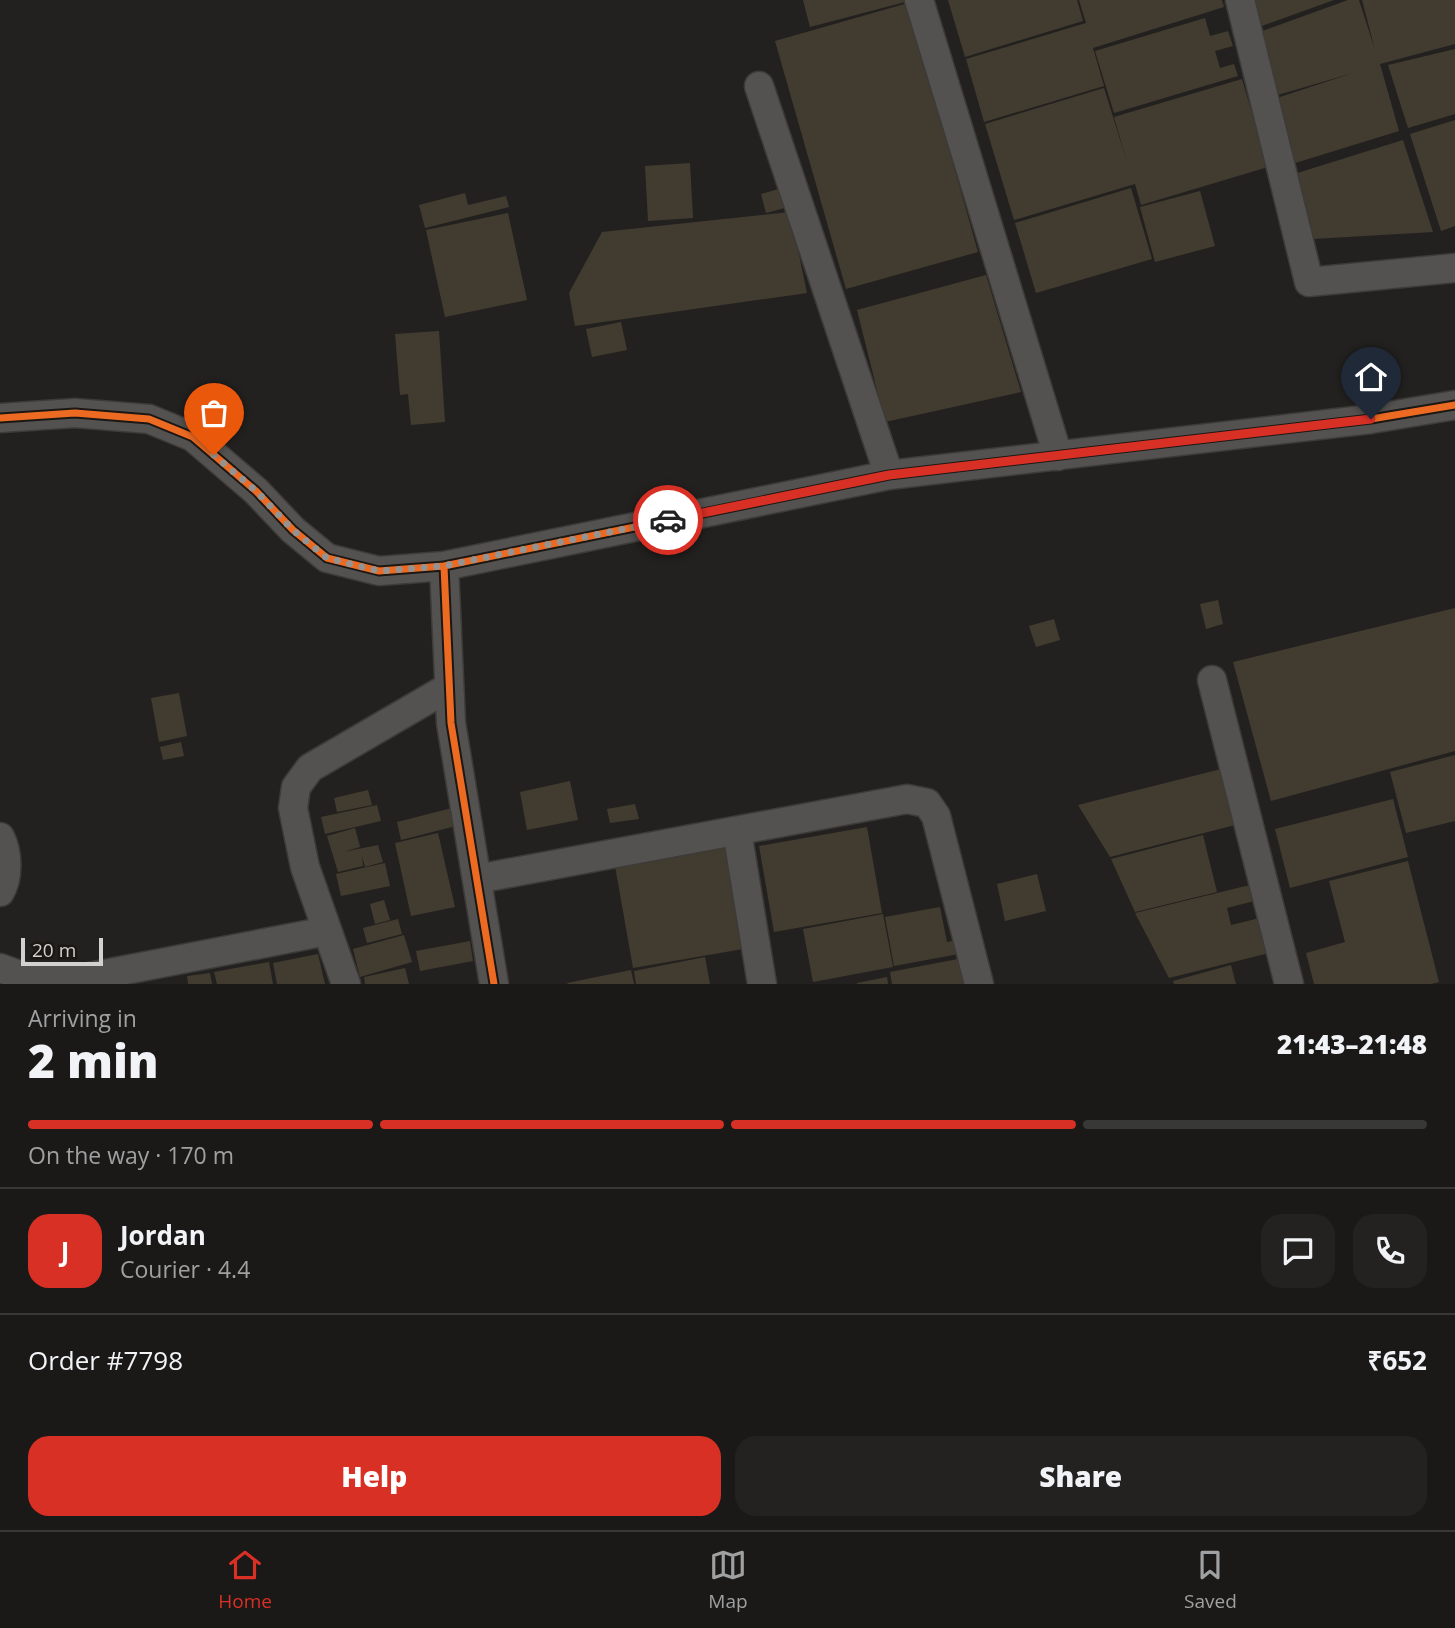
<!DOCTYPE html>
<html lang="en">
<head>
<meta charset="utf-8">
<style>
  body { margin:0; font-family:"Open Sans",sans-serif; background:#232220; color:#f1f3f6; height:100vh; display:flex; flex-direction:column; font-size:26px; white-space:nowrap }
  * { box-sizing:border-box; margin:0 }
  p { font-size:23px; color:#9fa0a1 }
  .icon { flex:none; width:38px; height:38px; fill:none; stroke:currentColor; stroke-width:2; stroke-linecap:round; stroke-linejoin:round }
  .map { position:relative; height:984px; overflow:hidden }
  .side { display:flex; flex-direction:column; background:#1a1917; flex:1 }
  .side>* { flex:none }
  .scale { position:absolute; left:21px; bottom:18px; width:82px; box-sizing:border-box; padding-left:7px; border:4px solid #d3d1ce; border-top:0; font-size:19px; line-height:24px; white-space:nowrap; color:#d3d1ce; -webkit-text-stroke:5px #1b1814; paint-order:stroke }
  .pin { position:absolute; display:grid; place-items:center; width:60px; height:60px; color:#fff; margin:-72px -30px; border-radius:50% 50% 50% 0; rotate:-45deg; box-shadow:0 0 7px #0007 }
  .pin .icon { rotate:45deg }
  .courier { position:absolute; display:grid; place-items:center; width:70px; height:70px; margin:-35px; border:5px solid #d93025; border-radius:50%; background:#fff; color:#222; box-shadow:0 2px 9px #0007 }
  .headline em { font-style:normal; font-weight:800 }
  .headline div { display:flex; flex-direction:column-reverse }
  .headline { display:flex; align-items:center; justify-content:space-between; height:119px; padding:0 28px }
  h1 { font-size:46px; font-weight:800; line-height:52px }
  .bar { display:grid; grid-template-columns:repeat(4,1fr); gap:10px 7px; align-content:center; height:84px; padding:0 28px }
  .bar i { height:9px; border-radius:5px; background:#383836 }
  .bar .active { background:#d93025 }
  .bar p { grid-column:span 4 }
  .line { display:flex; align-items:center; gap:18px; padding:0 28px; border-top:2px solid #383836 }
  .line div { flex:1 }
  .round { display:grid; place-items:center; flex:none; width:74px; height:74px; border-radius:21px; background:#232220 }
  .button { display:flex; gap:14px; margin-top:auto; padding:14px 28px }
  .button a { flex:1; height:80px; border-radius:21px; background:#d93025; color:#fff; font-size:28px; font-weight:800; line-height:80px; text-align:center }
  .button a+a { background:#232220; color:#f1f3f6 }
  .dock { display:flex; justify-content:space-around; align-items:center; height:98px; border-top:2px solid #383836; background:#1a1917; font-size:19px; color:#9fa0a1 }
  .dock a { display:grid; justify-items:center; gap:4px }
  .dock .active { color:#d93025 }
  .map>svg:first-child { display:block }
  .building { fill:#423c30 }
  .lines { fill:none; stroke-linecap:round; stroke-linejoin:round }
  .minor-casing { stroke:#3c3b38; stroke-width:31 }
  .minor { stroke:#545251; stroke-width:28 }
  .cycleway-casing { stroke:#1b1814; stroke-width:11 }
  .cycleway { stroke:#ed6a23; stroke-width:7 }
  .done { stroke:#959391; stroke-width:7; stroke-dasharray:0 12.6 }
  .route { stroke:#d93025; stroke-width:9 }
</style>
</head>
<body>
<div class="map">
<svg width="1455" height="984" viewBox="0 0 1455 984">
  <rect width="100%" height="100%" fill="#23211f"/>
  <path class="building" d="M803 0H909V1L810 27Z
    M948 0H1077L1083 21 965 57Z
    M1079 0H1222L1224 7 1093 48 1104 86 984 122 966 59 1086 23Z
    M1237 0H1334L1248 31Z
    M1348 0H1359L1375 50 1362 0H1455V44L1380 64 1399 131 1292 164 1265 102 1353 73 1267 98 1251 35Z
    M908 3 978 252 846 289 775 41Z
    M1205 18 1210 36 1228 31 1233 46 1215 51 1220 68 1234 64 1238 76 1114 113 1095 51Z
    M1455 49V114L1408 128 1388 65Z
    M1242 79 1268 167 1141 205 1135 184 1014 220 985 124 1104 88 1127 162 1114 117Z
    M1455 120V226L1441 231 1410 134Z
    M1403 140 1433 232 1313 239 1291 175Z
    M690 163 693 218 648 221 645 166Z
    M782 188 788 207 766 213 761 194Z
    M1131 188 1152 259 1036 293 1015 223Z
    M1200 191 1215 246 1155 262 1140 207Z
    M465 193 468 205 506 196 509 207 425 228 419 205Z
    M790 212 807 293 575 326 569 293 602 232Z
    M508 213 527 300 445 317 426 230Z
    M986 275 1021 392 885 422 857 310Z
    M621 322 627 350 592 357 586 329Z
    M439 331 445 422 411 425 408 394 400 395 395 334Z
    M1218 600 1223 624 1206 629 1200 604Z
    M1455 608V751L1271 801 1233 662Z
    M1054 619 1060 640 1036 647 1029 626Z
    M179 693 187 736 159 742 151 698Z
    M181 742 184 756 163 760 160 747Z
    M1455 755V821L1406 833 1390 772Z
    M1225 768 1239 824 1110 857 1078 805Z
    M570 781 578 820 527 830 520 792Z
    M368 790 372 805 337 812 334 798Z
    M1393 799 1408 857 1290 888 1275 829Z
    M635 804 639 819 610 823 607 809Z
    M377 805 381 821 325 834 321 817Z
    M452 808 456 826 401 840 397 822Z
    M867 827 882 913 774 932 759 846Z
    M355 828 360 847 343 852 378 845 383 862 365 867 362 856 363 866 338 872 327 836Z
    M438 833 455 907 411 916 395 843Z
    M1203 835 1217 892 1135 912 1111 859Z
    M725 847 743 949 633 968 615 866Z
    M1408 861 1439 982 1431 984H1314L1306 953 1345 942 1329 881Z
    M385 863 390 886 341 896 336 874Z
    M1037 874 1046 911 1005 921 997 884Z
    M1250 885 1254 901 1227 908 1231 925 1264 917 1273 952 1169 978 1135 913Z
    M384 900 390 920 375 924 370 904Z
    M940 907 947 942 961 939 964 953 894 966 885 917Z
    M883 914 893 967 813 982 803 929Z
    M398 919 402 934 367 943 363 928Z
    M404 935 412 962 360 977 353 949Z
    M470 941 473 961 420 971 416 951Z
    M318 954 325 984H277L273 963Z
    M705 957 710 984H636L634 971Z
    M963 958 968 984H892L890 972Z
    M269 962 273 984H217L214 972Z
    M1231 965 1236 984H1174L1173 981Z
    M405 968 409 984H365L364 977Z
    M631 970 634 984H568L567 983Z
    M210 973 212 984H188L187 976Z
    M887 977 888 984H857V983Z"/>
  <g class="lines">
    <defs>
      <path id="minor" d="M919 0 1058 456
        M1240 0 1309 282 1455 268
        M759 86 889 475
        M0 418 75 413 149 419 193 437 256 491 293 530 327 558 379 571 444 566
        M1212 680 1289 984
        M737 831 762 984
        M0 837C8 852 9 877 0 892
        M477 879 907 799 927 803 936 816 979 984
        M0 968 33 980 84 978 327 931
        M346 984 305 867 293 808 296 787 310 768 449 687
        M494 984 451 723 444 566 889 475 1371 419 1455 405"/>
    </defs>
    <use href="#minor" class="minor-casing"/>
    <use href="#minor" class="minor"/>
    <defs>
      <path id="cycleway" d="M0 418 75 413 149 419 193 437 256 491 293 530 327 558 379 571 444 566
        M494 984 451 723 444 566 889 475 1371 419 1455 405"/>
    </defs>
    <use href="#cycleway" class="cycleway-casing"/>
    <use href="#cycleway" class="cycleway"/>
  </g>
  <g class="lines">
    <path class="done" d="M214 455 256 491 293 530 327 558 379 571 443 566 668 520"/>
    <path class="route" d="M668 520 889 475 1371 419"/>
  </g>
</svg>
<div class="scale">20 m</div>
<div class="pin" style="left:214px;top:455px;background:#ea580c"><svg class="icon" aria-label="bag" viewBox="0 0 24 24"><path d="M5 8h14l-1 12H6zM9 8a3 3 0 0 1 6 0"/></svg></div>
<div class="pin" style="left:1371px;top:419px;background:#1f2937"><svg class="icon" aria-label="home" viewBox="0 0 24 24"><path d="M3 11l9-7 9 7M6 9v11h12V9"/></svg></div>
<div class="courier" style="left:668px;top:520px"><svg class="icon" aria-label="car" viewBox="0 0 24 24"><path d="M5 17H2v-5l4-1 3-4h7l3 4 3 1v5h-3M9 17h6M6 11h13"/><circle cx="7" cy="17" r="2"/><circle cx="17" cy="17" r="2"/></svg></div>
</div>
<section class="side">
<div class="headline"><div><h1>2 min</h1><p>Arriving in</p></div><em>21:43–21:48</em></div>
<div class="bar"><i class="active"></i><i class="active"></i><i class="active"></i><i></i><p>On the way · 170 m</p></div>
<div class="line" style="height:126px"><b class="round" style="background:#d93025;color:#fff">J</b><div><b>Jordan</b><p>Courier · 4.4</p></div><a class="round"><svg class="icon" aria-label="chat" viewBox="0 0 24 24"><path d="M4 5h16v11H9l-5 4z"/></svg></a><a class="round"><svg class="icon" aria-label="phone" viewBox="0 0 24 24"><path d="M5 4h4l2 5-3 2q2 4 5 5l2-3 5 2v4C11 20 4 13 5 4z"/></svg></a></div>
<div class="line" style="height:91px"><div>Order #7798</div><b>₹652</b></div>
<div class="button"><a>Help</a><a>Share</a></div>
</section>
<nav class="dock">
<a class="active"><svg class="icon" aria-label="home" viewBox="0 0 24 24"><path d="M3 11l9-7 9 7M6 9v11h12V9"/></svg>Home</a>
<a><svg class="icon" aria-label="map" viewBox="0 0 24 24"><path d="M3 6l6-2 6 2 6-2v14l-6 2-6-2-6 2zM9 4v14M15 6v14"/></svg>Map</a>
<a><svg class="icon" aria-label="saved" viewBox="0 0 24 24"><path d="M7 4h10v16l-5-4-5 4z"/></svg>Saved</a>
</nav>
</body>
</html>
